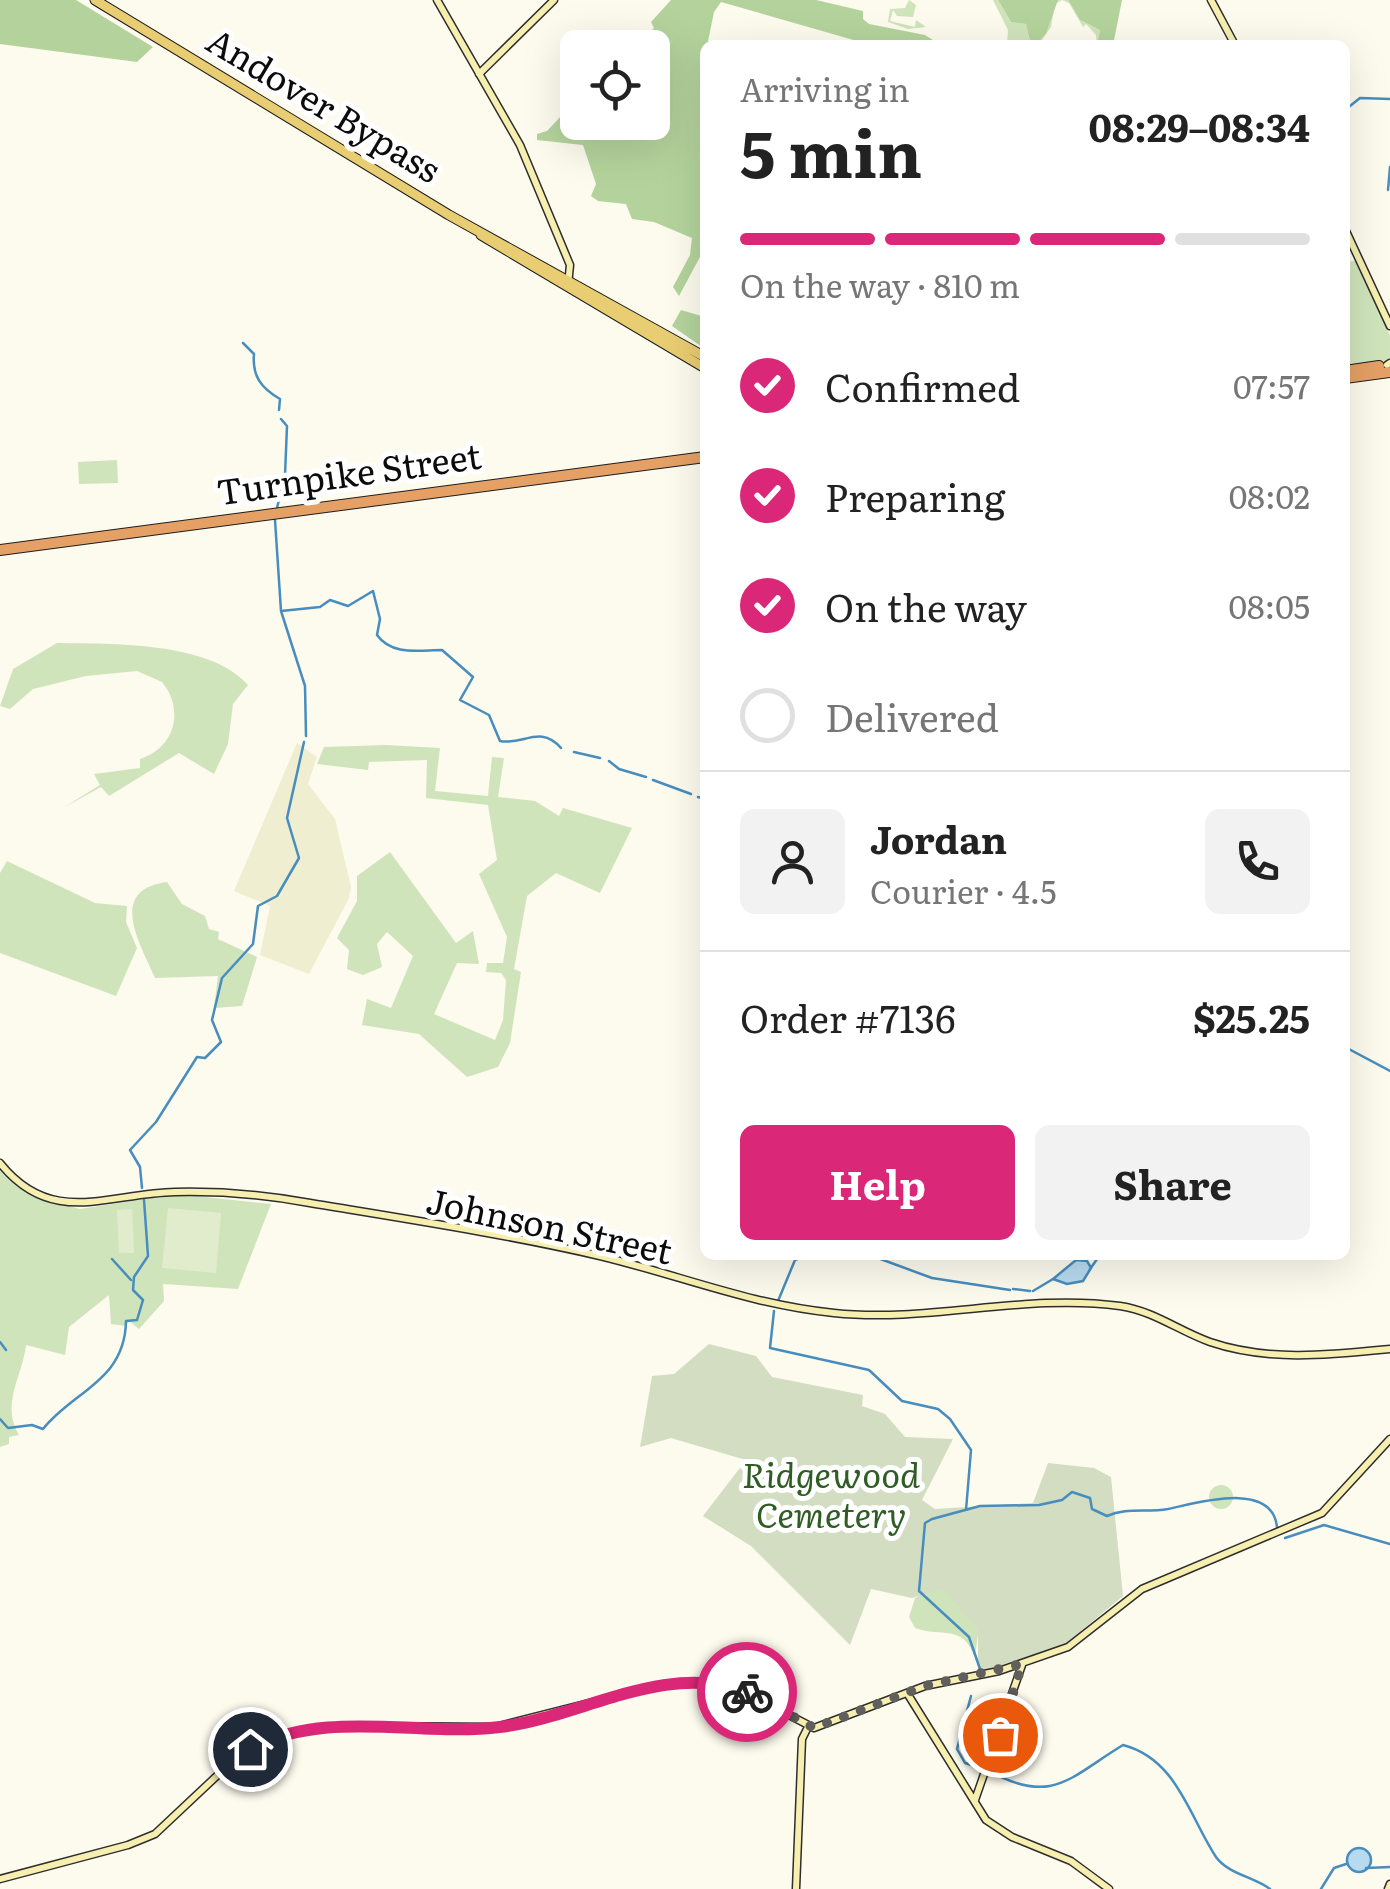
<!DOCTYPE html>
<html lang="en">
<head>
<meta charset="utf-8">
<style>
  body { margin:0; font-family:Literata,serif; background:#f2f2f2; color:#222; height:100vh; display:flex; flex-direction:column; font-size:38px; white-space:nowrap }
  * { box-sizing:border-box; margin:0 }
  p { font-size:32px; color:#767676 }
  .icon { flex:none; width:55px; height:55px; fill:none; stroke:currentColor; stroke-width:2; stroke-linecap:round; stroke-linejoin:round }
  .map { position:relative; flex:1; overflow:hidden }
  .side { position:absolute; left:700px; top:40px; width:650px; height:1220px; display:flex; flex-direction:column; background:#fff; border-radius:15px; box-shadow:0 10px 40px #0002 }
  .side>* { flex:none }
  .controls { position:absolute; left:560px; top:30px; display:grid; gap:20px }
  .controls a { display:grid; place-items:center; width:110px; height:110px; border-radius:15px; background:#fff; box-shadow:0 10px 40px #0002; font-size:50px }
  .pin { position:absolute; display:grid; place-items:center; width:85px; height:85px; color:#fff; margin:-42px; border:5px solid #fff; border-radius:50%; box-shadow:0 2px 10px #0007 }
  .courier { position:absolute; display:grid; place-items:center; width:100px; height:100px; margin:-50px; border:8px solid #db2777; border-radius:50%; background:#fff; color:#222; box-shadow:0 2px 12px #0007 }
  .head em { font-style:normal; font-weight:700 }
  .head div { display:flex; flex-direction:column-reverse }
  .head { display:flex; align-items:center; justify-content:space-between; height:170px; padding:0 40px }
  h1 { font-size:65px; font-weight:700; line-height:75px }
  .bar { display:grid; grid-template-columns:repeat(4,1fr); gap:15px 10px; align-content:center; height:120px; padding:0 40px }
  .bar i { height:12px; border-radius:8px; background:#e0e0e0 }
  .bar .active { background:#db2777 }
  .bar p { grid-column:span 4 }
  .line { display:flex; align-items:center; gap:25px; padding:0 40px; border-top:2px solid #e0e0e0 }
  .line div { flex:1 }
  .round { display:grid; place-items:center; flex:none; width:105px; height:105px; border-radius:15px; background:#f2f2f2 }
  ol { padding:0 40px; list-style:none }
  li { display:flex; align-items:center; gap:30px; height:110px }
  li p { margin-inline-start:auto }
  li .icon { padding:10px; border-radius:50%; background:#db2777; color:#fff; stroke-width:4 }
  li:last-child { color:#767676 }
  li i { width:55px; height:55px; border:5px solid #e0e0e0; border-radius:50% }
  .cta { display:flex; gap:20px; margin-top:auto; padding:20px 40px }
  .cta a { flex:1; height:115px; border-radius:15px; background:#db2777; color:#fff; font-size:40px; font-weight:700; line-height:115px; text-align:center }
  .cta a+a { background:#f2f2f2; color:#222 }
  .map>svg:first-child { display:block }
  .farmland { fill:#f0eed0 }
  .green { fill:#d0e4bb }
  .forest { fill:#b4d39c }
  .cemetery { fill:#d3ddc1 }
  .pitch { fill:#e1eccc }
  .water { fill:#b8daef; stroke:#478dbe; stroke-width:2.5 }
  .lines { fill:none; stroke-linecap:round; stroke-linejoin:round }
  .stream { stroke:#478dbe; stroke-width:2.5 }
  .secondary-casing { stroke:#2e2e2e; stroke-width:9 }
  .primary-casing { stroke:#1d1d1d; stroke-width:11 }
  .highway-casing { stroke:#1d1d1d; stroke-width:12 }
  .secondary { stroke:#f6efb0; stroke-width:6 }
  .primary { stroke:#e9cd72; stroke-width:9 }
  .highway { stroke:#e4a065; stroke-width:10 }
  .done { stroke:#605f5b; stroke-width:10; stroke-dasharray:0 18 }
  .route { stroke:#db2777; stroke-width:12 }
  .labels { text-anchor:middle; stroke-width:10; stroke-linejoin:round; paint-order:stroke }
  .street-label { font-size:35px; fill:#0c0c0c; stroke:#fff }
  .park-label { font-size:35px; font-style:italic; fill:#2f5d24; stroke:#fff }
</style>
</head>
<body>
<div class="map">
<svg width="1390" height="1889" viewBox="0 0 1390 1889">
  <rect width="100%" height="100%" fill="#fdfaee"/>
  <path class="farmland" d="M297 743 317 757 308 784 335 819 351 887 349 898 309 974 260 955 270 906 234 891Z"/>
  <path class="green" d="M909 0 916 5 913 17 897 16 893 10 890 21 915 27 916 20 926 27 908 29 888 22 890 9 905 8Z
    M993 0H998L1011 22 1026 24 1030 41 1042 39 1056 0H1068L1080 20 1100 30 1097 45 1096 35 1086 24 1083 27 1069 3 1062 0 1055 4 1051 27 1040 43 1007 45 1008 30Z
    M1351 261H1356L1390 335V359L1384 362 1345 367V268Z
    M117 460 118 483 79 484 78 462Z
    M57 643C112 644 209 641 248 685L233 704 228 744 214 774 179 753 109 796 101 787 63 808 100 785 94 774 140 768V759C175 748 185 710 162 682L137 671 86 676 33 689 10 709 0 706 13 669Z
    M386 745 440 748 435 791 488 796 492 757 504 758 498 797 535 801 559 816 563 808 632 828 600 893 556 873 527 896 514 969 521 972 510 1043 498 1067 467 1077 419 1034 362 1025 367 999 391 1008 413 956 387 932 377 944 382 967 363 975 347 969 349 950 337 938 357 901V876L390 852 456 943 473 931 479 964 457 963 434 1014 495 1040 503 1020 506 980 501 973 486 972 487 963H503L507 937 479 874 497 860 488 805 426 798 427 760 369 762 368 770 317 764 324 747Z
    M7 861 95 903 127 906 126 922 137 948 116 996 0 953V873Z
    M167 882 182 904 205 916 209 929 219 932 218 939 257 957 242 1006 214 1008 218 976 155 978C141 945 106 890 167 882Z
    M0 1169 33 1196 80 1209 177 1194 271 1204 238 1289 163 1284 164 1301 139 1329 129 1321 126 1326 111 1324 109 1295 69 1327 65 1355 26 1345C23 1375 0 1404 19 1435L9 1437V1444L0 1447Z
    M1209 1497a12 12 0 1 1 24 0a12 12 0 1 1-24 0Z
    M940 1584 980 1620 975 1657C962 1623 942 1638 915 1628L909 1617 915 1598Z"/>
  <path class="forest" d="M0 0H76L153 47 137 62 0 44Z
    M671 0H816L863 11V19L869 24 925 35 941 45 857 41 721 2 714 12 708 41 729 45H705V256L701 255 679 296 673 287 690 255 692 238 654 222 632 219 626 204 598 201 591 196 596 184 583 145 537 140V134L547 131 577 99 578 122H652V48L634 47 654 28 651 22Z
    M998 0H1058L1046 33 1038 43 1030 41 1026 24 1011 22Z
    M1068 0H1122L1113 45H1097L1100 30 1080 20Z
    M681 310 705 317V349L672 326Z"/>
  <path class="cemetery" d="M709 1344 756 1356 772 1377 863 1395 862 1406 885 1414 905 1437 953 1439 922 1500 935 1509 1033 1503 1048 1463 1094 1468 1111 1477 1123 1596 1065 1644 978 1675V1629L942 1589 912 1598 871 1589 850 1645 751 1546 703 1516 746 1460 671 1438 640 1447 652 1376 674 1374Z"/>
  <path class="pitch" d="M168 1208 221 1213 216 1273 162 1268Z
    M132 1209 134 1253H119L117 1210Z"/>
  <path class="water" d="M1076 1260 1087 1261 1091 1268 1083 1281 1067 1284 1053 1279Z
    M1347 1860a12 12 0 1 1 24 0a12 12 0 1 1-24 0Z"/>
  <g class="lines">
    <path class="stream" d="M1345 110 1360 98 1390 99
      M1388 190 1390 167
      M243 343 254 354C252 376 261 388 280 399L279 410
      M277 508 285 475 287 426 281 419
      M275 520 281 611 305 686 306 736
      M281 611 320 607 330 600 348 606 373 591 380 619 377 635C392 656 419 650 442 650L473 677 460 700 489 715 500 741C523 746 540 724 561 748
      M574 752 600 758
      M609 761 619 769 646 777
      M653 780 691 794
      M698 797 705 799
      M1345 1047 1390 1071
      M142 1188 140 1167 130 1150 156 1122 197 1057 205 1058 221 1042 212 1020 222 978 253 944 258 906 277 896 299 858 287 818 304 742
      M875 1257 932 1278 1010 1290
      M112 1259 131 1280
      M1090 1269 1100 1255
      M1013 1289 1030 1291
      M1033 1291 1053 1279
      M778 1301 795 1260 802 1257
      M774 1311 770 1348 869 1370 902 1401 938 1409 950 1419 971 1450 966 1510
      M0 1342 6 1350
      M0 1419 8 1428 32 1425 43 1429C73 1391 125 1381 126 1321L137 1320 143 1300 133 1290 134 1277 148 1256 144 1200
      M1285 1538 1324 1525 1390 1544
      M980 1669 969 1637 919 1591 925 1523 932 1519 980 1506 1039 1505 1062 1500 1072 1492 1090 1498 1092 1509 1107 1516C1127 1507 1146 1513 1168 1509 1197 1503 1272 1480 1277 1527
      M971 1696 957 1749 965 1763 981 1768
      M989 1771C1053 1806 1070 1777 1123 1745 1177 1759 1189 1816 1216 1857 1228 1874 1254 1877 1270 1889
      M1366 1868 1390 1867
      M1321 1889 1334 1868 1346 1864"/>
    <defs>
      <path id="secondary" d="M437 0 520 145 570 265 568 285
        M1211 0 1235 45
        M479 74 554 0
        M1345 229 1390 326
        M1387 365 1390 363
        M0 1163C52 1228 109 1193 175 1192 219 1191 267 1195 310 1203 406 1219 505 1234 600 1256 679 1275 752 1305 834 1313 930 1323 1024 1293 1120 1306 1154 1311 1179 1331 1210 1342 1269 1362 1330 1355 1390 1349
        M907 1693 986 1820 1012 1837 1071 1861 1109 1889
        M975 1800 1022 1665
        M0 1879 128 1845 155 1834 238 1756 263 1742 300 1731 351 1726 495 1727 664 1684 696 1682 743 1691 814 1728 925 1686 999 1671 1068 1647 1142 1589 1322 1513 1390 1439
        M796 1889 802 1739 808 1727
        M1388 1889 1390 1884"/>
      <path id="primary" d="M95 0 449 215 705 357
        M481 235 705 368"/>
      <path id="highway" d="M1345 371 1379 366
        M1345 378 1390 372
        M0 550 705 457"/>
    </defs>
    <use href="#secondary" class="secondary-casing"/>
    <use href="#primary" class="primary-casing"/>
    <use href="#highway" class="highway-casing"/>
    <use href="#secondary" class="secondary"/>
    <use href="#primary" class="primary"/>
    <use href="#highway" class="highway"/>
  </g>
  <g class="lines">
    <path class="done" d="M747 1692 814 1728 925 1686 1022 1664 1000 1735"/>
    <path class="route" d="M250 1749C327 1708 417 1737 500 1727 582 1717 664 1661 747 1692"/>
  </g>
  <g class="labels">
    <g class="street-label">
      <text transform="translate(323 106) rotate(31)" y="12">Andover Bypass</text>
      <text transform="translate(349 475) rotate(-8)" y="12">Turnpike Street</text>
      <text transform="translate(549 1227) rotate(12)" y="12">Johnson Street</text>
    </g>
    <g class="park-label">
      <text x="831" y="1488">Ridgewood<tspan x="831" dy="40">Cemetery</tspan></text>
    </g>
  </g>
</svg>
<div class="controls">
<a><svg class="icon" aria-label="locate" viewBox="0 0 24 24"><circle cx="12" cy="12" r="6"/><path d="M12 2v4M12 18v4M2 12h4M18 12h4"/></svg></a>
</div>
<div class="pin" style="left:1000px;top:1735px;background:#ea580c"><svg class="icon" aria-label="bag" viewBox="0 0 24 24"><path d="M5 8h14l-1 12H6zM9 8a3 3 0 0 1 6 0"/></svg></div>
<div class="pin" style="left:250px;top:1749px;background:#1f2937"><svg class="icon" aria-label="home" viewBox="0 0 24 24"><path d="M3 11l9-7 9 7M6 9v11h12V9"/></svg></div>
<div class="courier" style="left:747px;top:1692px"><svg class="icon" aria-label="bike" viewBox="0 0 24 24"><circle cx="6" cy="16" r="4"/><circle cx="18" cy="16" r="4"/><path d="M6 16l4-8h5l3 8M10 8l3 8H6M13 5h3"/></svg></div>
<section class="side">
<div class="head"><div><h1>5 min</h1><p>Arriving in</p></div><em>08:29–08:34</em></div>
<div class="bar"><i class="active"></i><i class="active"></i><i class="active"></i><i></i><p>On the way · 810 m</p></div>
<ol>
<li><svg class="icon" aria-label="check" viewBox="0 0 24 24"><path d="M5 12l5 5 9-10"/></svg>Confirmed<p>07:57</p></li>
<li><svg class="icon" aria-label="check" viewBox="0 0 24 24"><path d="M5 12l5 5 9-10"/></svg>Preparing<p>08:02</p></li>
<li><svg class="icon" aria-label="check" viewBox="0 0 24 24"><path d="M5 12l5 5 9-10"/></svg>On the way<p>08:05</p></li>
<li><i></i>Delivered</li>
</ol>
<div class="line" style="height:180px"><a class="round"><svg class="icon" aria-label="person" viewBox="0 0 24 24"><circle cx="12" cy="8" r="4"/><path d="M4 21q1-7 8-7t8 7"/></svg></a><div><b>Jordan</b><p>Courier · 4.5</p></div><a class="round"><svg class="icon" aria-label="phone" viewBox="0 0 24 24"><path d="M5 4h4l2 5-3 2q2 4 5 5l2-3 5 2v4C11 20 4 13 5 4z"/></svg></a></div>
<div class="line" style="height:130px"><div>Order #7136</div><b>$25.25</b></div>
<div class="cta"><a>Help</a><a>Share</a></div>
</section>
</div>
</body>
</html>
